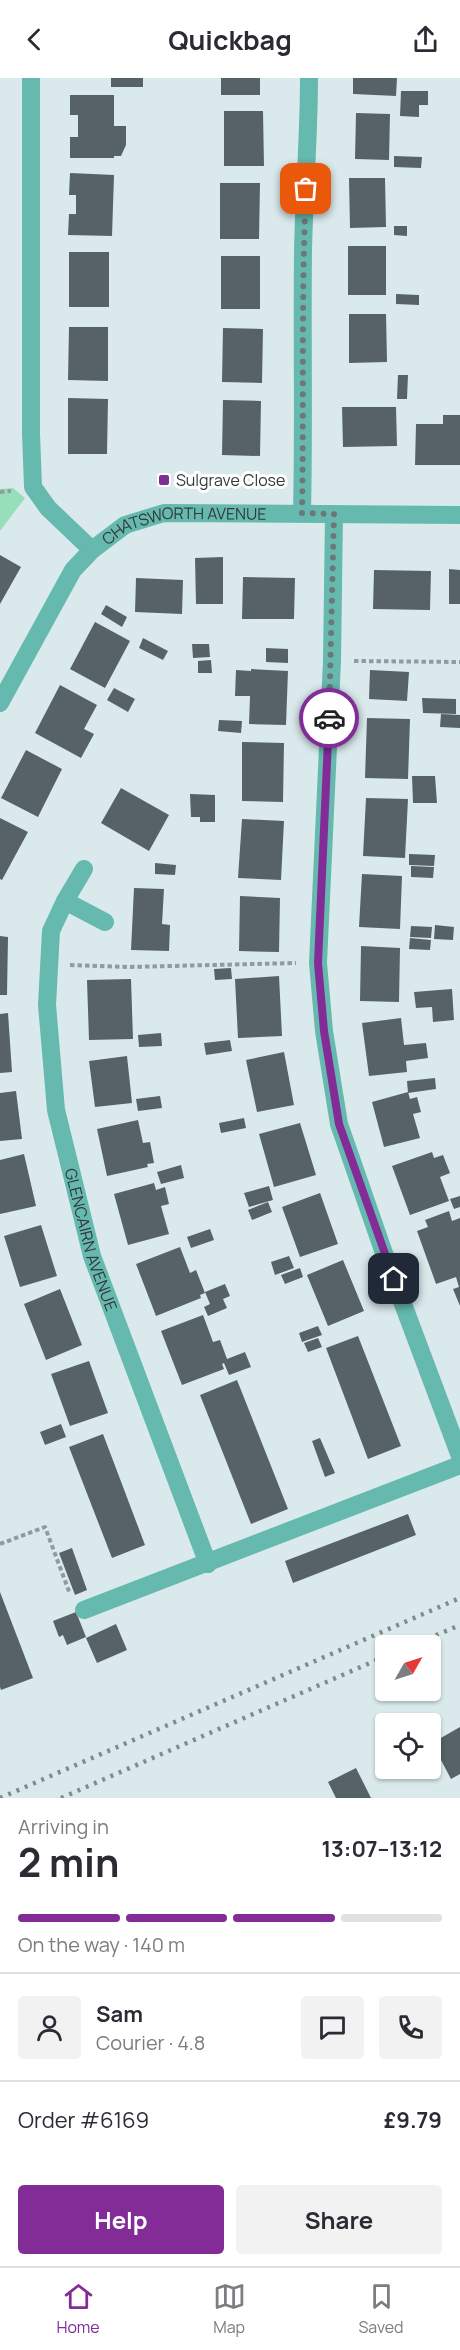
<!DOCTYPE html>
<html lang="en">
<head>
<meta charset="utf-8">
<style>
  body { margin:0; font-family:Manrope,sans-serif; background:#f2f2f3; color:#2b2b33; height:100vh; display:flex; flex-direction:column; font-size:22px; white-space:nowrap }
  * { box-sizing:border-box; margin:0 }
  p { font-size:20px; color:#7c7c81 }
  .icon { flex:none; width:33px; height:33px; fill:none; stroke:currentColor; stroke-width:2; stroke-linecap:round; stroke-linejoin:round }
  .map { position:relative; height:1720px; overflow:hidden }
  .sheet { display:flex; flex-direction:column; background:#fff; flex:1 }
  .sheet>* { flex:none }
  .needle { width:39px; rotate:51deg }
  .fabs { position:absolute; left:375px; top:1557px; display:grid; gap:12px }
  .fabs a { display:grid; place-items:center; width:66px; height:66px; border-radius:6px; background:#fff; box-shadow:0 2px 4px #0004; font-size:30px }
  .pin { position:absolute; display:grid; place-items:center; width:51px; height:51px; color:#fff; margin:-26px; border-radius:12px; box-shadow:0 3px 9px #0006 }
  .courier { position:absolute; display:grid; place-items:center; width:60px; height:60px; margin:-30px; border:4px solid #832b97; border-radius:50%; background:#fff; color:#222; box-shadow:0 2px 8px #0007 }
  .headline em { font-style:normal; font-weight:700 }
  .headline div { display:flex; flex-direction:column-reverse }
  .headline { display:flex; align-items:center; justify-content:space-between; height:102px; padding:0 18px }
  h1 { font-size:39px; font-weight:700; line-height:45px }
  .bar { display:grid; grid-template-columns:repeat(4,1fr); gap:9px 6px; align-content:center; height:72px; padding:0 18px }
  .bar i { height:8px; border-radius:4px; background:#e1e1e2 }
  .bar .current { background:#832b97 }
  .bar p { grid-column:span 4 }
  .line { display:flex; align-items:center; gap:15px; padding:0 18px; border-top:2px solid #e1e1e2 }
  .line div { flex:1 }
  .round { display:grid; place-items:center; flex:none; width:63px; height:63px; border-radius:6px; background:#f2f2f3 }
  .primary-button { display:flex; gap:12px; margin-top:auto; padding:12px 18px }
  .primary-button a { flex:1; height:69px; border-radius:6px; background:#832b97; color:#fff; font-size:24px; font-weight:700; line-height:69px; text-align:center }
  .primary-button a+a { background:#f2f2f3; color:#2b2b33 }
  header { display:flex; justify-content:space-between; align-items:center; height:78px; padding:0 18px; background:#fff; font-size:27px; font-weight:700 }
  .tabs { display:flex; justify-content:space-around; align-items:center; height:84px; border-top:2px solid #e1e1e2; background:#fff; font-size:16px; color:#7c7c81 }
  .tabs a { display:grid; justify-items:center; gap:3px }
  .tabs .current { color:#832b97 }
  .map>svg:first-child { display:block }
  .green { fill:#97debb }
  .building { fill:#566268 }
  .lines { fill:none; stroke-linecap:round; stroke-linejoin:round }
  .path { stroke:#8f9b9d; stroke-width:4; stroke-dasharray:4.5 3; stroke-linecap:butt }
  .minor { stroke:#66b9af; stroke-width:18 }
  .rail { stroke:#808b8c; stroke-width:4.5; stroke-dasharray:3 6; stroke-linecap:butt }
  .done { stroke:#6d7778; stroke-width:6; stroke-dasharray:0 10.8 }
  .route { stroke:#832b97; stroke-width:8 }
  .poi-dot { fill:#832b97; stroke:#fff; stroke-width:2 }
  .labels { text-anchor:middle; stroke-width:6; stroke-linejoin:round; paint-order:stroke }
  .poi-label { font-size:16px; fill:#33393a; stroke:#fff; text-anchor:start }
  .street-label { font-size:16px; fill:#33393a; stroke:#fff }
</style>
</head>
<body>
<header><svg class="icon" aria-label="back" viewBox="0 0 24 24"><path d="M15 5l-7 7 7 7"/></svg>Quickbag<svg class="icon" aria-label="share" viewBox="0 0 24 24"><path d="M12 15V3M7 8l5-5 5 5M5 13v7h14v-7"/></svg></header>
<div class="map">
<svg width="460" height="1720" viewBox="0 0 460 1720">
  <rect width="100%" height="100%" fill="#daeaec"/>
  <path class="green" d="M13 410 25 420 0 453V411Z"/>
  <path class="building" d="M111 0H143V9H111Z
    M221 0H260V17H221Z
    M353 0H397L396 18 353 16Z
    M401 13H428V27H419V39L400 38Z
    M70 17H114V48H126V67L121 78H114V80H70V59H78V37H70Z
    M224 33H263L264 88H224Z
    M356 35 390 36 389 82 355 81Z
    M394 78 422 79 421 90 394 89Z
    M70 95 114 97 112 158 68 157 69 136H76V117H69Z
    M349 100H385L386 149 350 150Z
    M220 105H260L259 161H220Z
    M394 148H407V158L394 157Z
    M348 168H386V217H348Z
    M69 174H109V229H69Z
    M221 178H260V231H221Z
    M396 216 419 217V227L396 226Z
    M349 236H386L387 284 349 285Z
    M69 249H108V303L68 302Z
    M223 250 263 251 262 305 222 304Z
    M398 297H408L407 321H397Z
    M68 320 108 321 107 376H68Z
    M223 322 261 323 260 378 222 377Z
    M342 329H396L397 368 343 369Z
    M443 337H460V387H415L416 346H443Z
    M0 477 21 489 0 526Z
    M223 479V526H196L195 480Z
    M449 491 460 492V526H449Z
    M374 492 431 493 430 532 373 531Z
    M243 499 295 500 294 541H242Z
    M136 500 183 502 182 536 135 534Z
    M106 527 127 539 122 549 101 536Z
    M95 544 130 563 105 610 70 591Z
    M143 560 168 573 163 582 139 570Z
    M192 566H209L210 579 193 580Z
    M266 570 288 571V585L266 584Z
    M211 582 212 595H198V583Z
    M251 591 288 593 286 647 249 646 250 618H235L236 592 251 593Z
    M370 592 409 594 407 623 369 621Z
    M60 607 97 627 84 651 94 656 81 680 35 655Z
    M114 610 135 621 128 634 107 622Z
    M422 620 456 621V636L423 635Z
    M441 636 460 637V650L440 649Z
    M367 640 410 641 408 701 365 700Z
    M219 642 242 643 241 655 218 653Z
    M242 664 284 665 283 724 242 723Z
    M26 672 62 691 38 739 1 720Z
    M412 698H435L437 725H413Z
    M121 710 169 737 149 773 101 745Z
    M190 716 215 717V744H200V739H191Z
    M366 720 408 721 405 780 363 778Z
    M0 740 28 754 2 802 0 801Z
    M242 741 284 743 281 802 238 800Z
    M409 776 435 777 434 788 409 787Z
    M155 785 176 787 175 797 155 796Z
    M411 788 434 789 433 800 411 799Z
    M362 796 402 798 400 851 359 849Z
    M134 810 164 811 162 846 170 847 169 873 131 872Z
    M240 818 280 820 279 874 239 873Z
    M435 847 454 849 453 862 434 861Z
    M411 848 432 849 431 860 410 859Z
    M0 858 8 859 7 917H0Z
    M410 860 431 862 430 872 409 871Z
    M361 868 400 870 399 924 360 923Z
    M231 890 232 901 215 902 214 891Z
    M279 898 282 958 238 960 235 901Z
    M131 901 133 961 89 962 87 902Z
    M452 911 454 942 433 944 432 929 416 930 414 914Z
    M8 935 12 994 0 995V936Z
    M401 940 404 967 426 965 428 980 406 983 407 994 369 998 362 945Z
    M161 955 162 968 139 969 138 957Z
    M230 962 232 973 206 977 204 965Z
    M284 974 294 1027 257 1034 246 982Z
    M127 978 132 1025 95 1029 89 983Z
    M435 1000 436 1011 408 1015 407 1003Z
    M16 1013 22 1061 0 1063V1015Z
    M408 1014 410 1021 417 1019 421 1034 413 1036 420 1060 384 1069 372 1024Z
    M160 1018 162 1030 138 1033 136 1021Z
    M244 1040 246 1050 221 1055 219 1045Z
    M138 1042 143 1065 150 1064 154 1085 147 1086 148 1089 107 1098 97 1051Z
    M300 1045 316 1097 274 1109 259 1056Z
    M432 1074 434 1080 443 1077 450 1095 440 1099 449 1123 410 1137 392 1088Z
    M24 1076 36 1128 0 1136V1082Z
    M181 1087 184 1100 161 1106 157 1094Z
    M154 1105 156 1112 165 1109 169 1126 161 1128 169 1156 128 1167 114 1116Z
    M269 1108 273 1122 249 1129 244 1115Z
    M320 1115 338 1166 300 1179 282 1129Z
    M460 1118V1129L454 1131 450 1121Z
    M268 1124 272 1134 252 1142 248 1132Z
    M449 1133 452 1143 460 1140V1228L453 1211 459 1209 456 1199 436 1206 417 1153 428 1149 425 1142Z
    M41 1147 57 1198 20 1209 4 1158Z
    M210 1151 214 1162 191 1170 187 1159Z
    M180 1169 190 1195 196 1192 205 1215 200 1217 201 1220 156 1238 136 1186Z
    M289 1178 294 1190 275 1197 271 1184Z
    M343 1182 364 1233 328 1248 307 1197Z
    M300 1190 303 1199 285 1206 281 1197Z
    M225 1206 230 1218 223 1221 227 1230 208 1238 204 1229 210 1226 205 1214Z
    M60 1211 82 1267 46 1282 24 1226Z
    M203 1237 213 1264 220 1262 227 1281 245 1274 251 1289 229 1297 224 1285 222 1286 224 1291 182 1307 161 1253Z
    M318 1248 322 1257 302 1264 299 1255Z
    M358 1258 401 1368 368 1381 326 1270Z
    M318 1260 322 1269 308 1274 304 1265Z
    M89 1283 108 1335 70 1348 51 1296Z
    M237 1302 288 1431 251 1446 200 1317Z
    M61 1346 66 1359 45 1367 40 1354Z
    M103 1356 145 1467 112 1480 69 1369Z
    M320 1360 335 1395 325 1399 312 1363Z
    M408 1436 416 1457 293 1505 285 1483Z
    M72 1470 87 1512 75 1517 59 1475Z
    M0 1514 33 1600 1 1612 0 1609Z
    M76 1534 86 1559 67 1567 63 1557 59 1559 53 1543Z
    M116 1546 127 1572 97 1585 86 1560Z
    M460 1649V1696L451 1701 432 1665Z
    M356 1690 371 1720H336L328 1704Z"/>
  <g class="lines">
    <path class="path" d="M0 414 11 413
      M354 583 460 584
      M70 887 128 889 296 885
      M0 1466 45 1449 70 1516"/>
    <g class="minor">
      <path d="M31 0V355L33 409 48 430 92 472"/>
      <path d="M302 435C304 348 302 261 303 174 304 116 309 58 309 0"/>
      <path d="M334 436 332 583 318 885 324 953 339 1046 385 1178 460 1378"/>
      <path id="s1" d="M0 625 73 492 92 472 125 447 164 435 460 437"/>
      <path id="s2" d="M84 791 65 823 51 853 47 927 56 1032 92 1178 208 1486"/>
      <path d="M65 823 105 844"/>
      <path d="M84 1532 460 1387"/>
    </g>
    <path class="rail" d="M411 1568 460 1547
      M0 1720 460 1520
      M61 1720 386 1578"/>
  </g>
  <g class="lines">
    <path class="done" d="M306 111C301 219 304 327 302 435L334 436 329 640"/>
    <path class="route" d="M329 640 318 885 324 953 339 1046 394 1201"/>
  </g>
  <rect class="poi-dot" x="158" y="396" width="12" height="12" rx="3"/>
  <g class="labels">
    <g class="poi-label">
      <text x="176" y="408">Sulgrave Close</text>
    </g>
    <g class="street-label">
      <text dy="6" stroke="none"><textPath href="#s1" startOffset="279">CHATSWORTH AVENUE</textPath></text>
      <text dy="6" stroke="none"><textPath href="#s2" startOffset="384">GLENCAIRN AVENUE</textPath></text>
    </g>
  </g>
</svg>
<div class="fabs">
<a><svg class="needle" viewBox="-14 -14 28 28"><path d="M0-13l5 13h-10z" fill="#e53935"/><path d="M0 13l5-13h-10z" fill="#7c7c81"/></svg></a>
<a><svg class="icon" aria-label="locate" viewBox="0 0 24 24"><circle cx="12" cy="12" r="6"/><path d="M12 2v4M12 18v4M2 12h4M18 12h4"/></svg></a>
</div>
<div class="pin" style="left:306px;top:111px;background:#ea580c"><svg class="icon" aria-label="bag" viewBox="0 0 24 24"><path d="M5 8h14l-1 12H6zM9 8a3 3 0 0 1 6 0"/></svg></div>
<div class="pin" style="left:394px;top:1201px;background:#1f2937"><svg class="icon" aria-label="home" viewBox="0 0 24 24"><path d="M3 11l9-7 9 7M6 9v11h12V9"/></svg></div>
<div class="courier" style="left:329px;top:640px"><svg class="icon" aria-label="car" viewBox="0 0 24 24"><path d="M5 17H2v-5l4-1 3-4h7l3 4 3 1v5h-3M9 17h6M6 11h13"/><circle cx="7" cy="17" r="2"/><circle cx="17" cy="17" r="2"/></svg></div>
</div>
<section class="sheet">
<div class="headline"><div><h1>2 min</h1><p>Arriving in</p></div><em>13:07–13:12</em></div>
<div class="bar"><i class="current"></i><i class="current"></i><i class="current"></i><i></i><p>On the way · 140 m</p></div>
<div class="line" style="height:108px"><a class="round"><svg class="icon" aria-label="person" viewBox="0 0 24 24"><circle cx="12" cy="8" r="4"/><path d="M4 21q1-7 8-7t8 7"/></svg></a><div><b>Sam</b><p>Courier · 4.8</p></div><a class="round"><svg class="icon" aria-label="chat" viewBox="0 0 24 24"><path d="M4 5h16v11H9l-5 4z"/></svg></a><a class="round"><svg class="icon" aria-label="phone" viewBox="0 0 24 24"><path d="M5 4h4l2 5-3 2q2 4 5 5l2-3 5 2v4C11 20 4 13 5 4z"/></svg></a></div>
<div class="line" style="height:78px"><div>Order #6169</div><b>£9.79</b></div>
<div class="primary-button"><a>Help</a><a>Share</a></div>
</section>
<nav class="tabs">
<a class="current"><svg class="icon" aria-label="home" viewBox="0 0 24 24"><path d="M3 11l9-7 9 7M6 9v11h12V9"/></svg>Home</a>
<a><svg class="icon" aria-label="map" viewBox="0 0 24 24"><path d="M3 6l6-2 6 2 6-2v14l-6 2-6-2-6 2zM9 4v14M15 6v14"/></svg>Map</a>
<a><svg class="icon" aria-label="saved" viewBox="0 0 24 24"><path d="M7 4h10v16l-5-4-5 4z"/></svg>Saved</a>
</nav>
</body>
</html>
